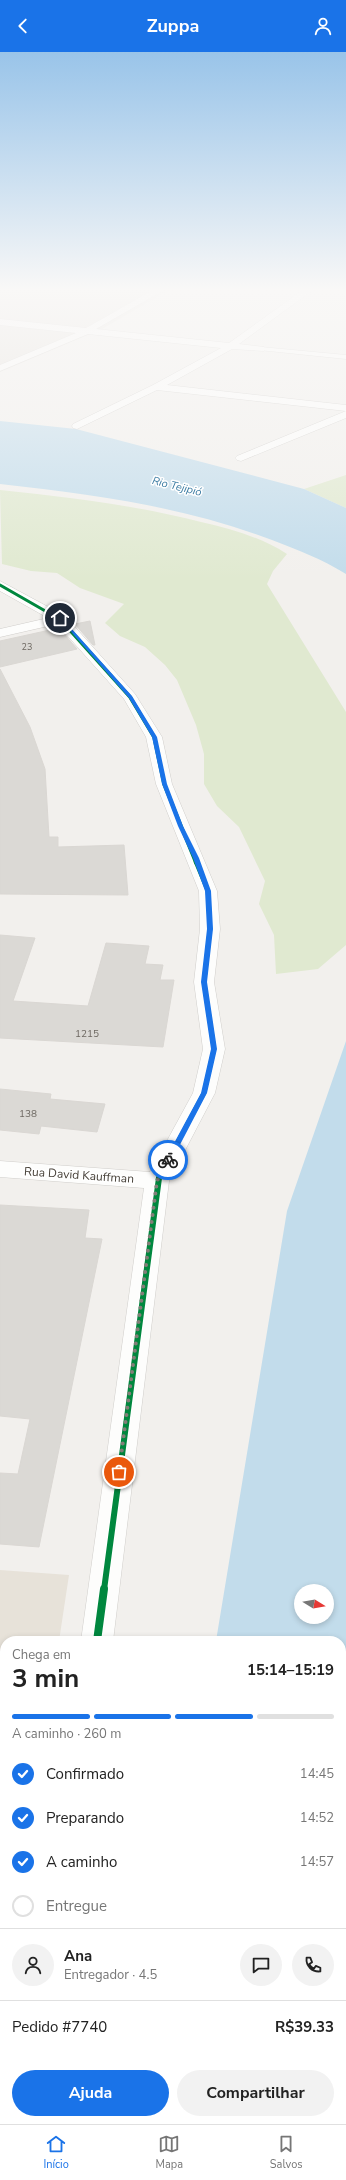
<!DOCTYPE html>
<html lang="pt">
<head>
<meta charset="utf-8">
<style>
  body { margin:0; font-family:"Nunito Sans",sans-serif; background:#f2f2f2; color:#222; height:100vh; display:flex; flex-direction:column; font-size:15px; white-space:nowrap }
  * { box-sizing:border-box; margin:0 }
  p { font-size:13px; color:#767676 }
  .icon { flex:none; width:22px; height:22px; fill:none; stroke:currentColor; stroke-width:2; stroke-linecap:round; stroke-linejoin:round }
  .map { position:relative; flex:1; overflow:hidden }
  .sheet { position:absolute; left:0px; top:1584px; width:346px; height:488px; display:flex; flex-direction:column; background:#fff; border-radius:16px 16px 0 0; box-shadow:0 2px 6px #0003 }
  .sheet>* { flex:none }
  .needle { width:26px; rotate:101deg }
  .fabs { position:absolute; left:294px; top:1532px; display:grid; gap:8px }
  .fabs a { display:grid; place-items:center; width:40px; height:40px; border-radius:50%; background:#fff; box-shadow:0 2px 6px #0003; font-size:20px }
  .pin { position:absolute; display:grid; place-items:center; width:34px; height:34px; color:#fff; margin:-17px; border:2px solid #fff; border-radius:50%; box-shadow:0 1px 4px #0007 }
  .courier { position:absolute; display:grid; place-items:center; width:40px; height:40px; margin:-20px; border:3px solid #1a73e8; border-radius:50%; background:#fff; color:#222; box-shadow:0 1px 5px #0007 }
  .summary em { font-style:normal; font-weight:700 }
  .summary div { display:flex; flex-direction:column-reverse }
  .summary { display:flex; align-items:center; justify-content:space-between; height:68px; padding:0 12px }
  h1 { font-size:26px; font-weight:700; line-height:30px }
  .bar { display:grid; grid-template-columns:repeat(4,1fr); gap:6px 4px; align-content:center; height:48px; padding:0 12px }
  .bar i { height:5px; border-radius:3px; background:#e0e0e0 }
  .bar .active { background:#1a73e8 }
  .bar p { grid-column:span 4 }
  .line { display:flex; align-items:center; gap:10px; padding:0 12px; border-top:1px solid #e0e0e0 }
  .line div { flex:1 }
  .round { display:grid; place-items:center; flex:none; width:42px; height:42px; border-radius:21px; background:#f2f2f2 }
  ol { padding:0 12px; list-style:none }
  li { display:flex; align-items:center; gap:12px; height:44px }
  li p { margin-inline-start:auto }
  li .icon { padding:4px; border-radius:50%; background:#1a73e8; color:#fff; stroke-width:4 }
  li:last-child { color:#767676 }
  li i { width:22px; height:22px; border:2px solid #e0e0e0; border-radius:50% }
  .action { display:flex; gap:8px; margin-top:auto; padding:8px 12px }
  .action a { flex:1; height:46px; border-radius:24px; background:#1a73e8; color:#fff; font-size:16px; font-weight:700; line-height:46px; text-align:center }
  .action a+a { background:#f2f2f2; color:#222 }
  header { display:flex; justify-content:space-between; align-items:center; height:52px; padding:0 12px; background:#1a73e8; color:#fff; font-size:18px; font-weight:700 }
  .menu { display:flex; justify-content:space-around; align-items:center; height:56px; border-top:1px solid #e0e0e0; background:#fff; font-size:11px; color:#767676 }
  .menu a { display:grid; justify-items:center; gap:2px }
  .menu .active { color:#1a73e8 }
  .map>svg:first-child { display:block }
  .residential { fill:#e5e1db }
  .education { fill:#e7e2d9 }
  .green { fill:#e0e9d0 }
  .water { fill:#c2dceb; fill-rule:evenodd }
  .building { fill:#dbd9d5; stroke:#dad7d3 }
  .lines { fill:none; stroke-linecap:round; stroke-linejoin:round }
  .lane-casing { stroke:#d0cecb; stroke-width:1 }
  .street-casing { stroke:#d0cecb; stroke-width:1 }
  .lane { fill:#fdfdfc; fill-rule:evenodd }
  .street { fill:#fdfdfc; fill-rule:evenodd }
  .cycleway-far4-casing { stroke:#fff; stroke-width:4.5 }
  .cycleway-far3-casing { stroke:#fff; stroke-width:5.5 }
  .cycleway-far2-casing { stroke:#fff; stroke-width:7 }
  .cycleway-far1-casing { stroke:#fff; stroke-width:8 }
  .cycleway-casing { stroke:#fff; stroke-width:10 }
  .cycleway-far4 { stroke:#00873e; stroke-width:3 }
  .cycleway-far3 { stroke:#00873e; stroke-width:3.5 }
  .cycleway-far2 { stroke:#00873e; stroke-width:4.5 }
  .cycleway-far1 { stroke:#00873e; stroke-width:6 }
  .cycleway { stroke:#00873e; stroke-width:8 }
  .route { fill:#1a73e8 }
  .done { stroke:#837e78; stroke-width:4; stroke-dasharray:0 7.2 }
  .labels { text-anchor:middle; stroke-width:3; stroke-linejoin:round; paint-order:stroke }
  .far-number-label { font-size:9px; fill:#6d6861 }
  .number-label { font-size:10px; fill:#6d6861 }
  .far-water-label { font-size:11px; font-style:italic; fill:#3a7ba2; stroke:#fff }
  .street-label { font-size:12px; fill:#474139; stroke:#fff }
</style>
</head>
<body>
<header><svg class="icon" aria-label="back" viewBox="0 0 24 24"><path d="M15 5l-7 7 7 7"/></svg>Zuppa<svg class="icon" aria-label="person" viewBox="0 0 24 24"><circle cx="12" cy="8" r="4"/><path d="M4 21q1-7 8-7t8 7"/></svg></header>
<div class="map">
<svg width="346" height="2072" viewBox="0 0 346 2072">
  <rect width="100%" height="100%" fill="#f2f0ed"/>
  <path class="residential" d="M0 238H169L102 277 0 320Z"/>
  <path class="education" d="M0 1518 69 1523 59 1589H5V1609L0 1608Z"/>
  <path class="green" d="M346 423V456L304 437Z
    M0 438C68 445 135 453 201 470 231 477 261 485 287 502L273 519 267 532 346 660V893L318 917 276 922 274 883 259 852 265 829 239 775 217 754 204 732V702L196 673 177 628 165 613 145 595 120 584 105 571 124 552 80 536 57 521 31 519 2 512Z"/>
  <path class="water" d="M0 369 76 377 304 437 346 456V522C322 507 298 498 272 488 185 455 93 442 0 432Z
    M346 989V2072H187V2067H341V1589H216L287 1159ZM301 1539H327V1565H301Z"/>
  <path class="building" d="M90 569 95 593H93L75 572Z
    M59 576 77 597 0 615V589Z
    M0 617 30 675 45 717 49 785H58V795L124 793 128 843 0 842Z
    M0 883 35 886 13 949 88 954 106 891 149 894 145 912 163 913 160 928H174L163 995 0 986Z
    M0 1037 51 1042 50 1047 105 1052 97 1080 41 1074 39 1082 0 1078Z
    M0 1153 89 1158 85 1186 102 1187 39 1495 0 1492V1421L18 1422 30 1367 0 1364Z"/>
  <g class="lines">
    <defs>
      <path id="lane" d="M261 295 346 303V307L259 298V296Z"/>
      <path id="street" d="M153 238H164L96 277 229 291 303 238H313L239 292 264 295V299L232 297 167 333 346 353V366L241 409 237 408 235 406 237 404 346 359 157 338 77 377 73 376 72 374 73 372 153 333 221 296 88 282 0 319V313L76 281 0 273V267L86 276Z
        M0 529 65 564 135 642 162 685 172 732 217 839 220 877 214 930 225 997 215 1041 169 1129 113 1589H81L144 1136 0 1125V1109L150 1120 193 1041 203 997 194 930 200 877 199 839 156 732 146 685 124 647 57 572 0 585V577L48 566 0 539Z
        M17 2067H57V2072H17Z"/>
    </defs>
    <use href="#lane" class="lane-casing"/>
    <use href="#street" class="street-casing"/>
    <use href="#lane" class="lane"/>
    <use href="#street" class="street"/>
    <defs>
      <path id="cycleway-far4" d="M0 533 61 568"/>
      <path id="cycleway-far3" d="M60 567 130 645 154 685 164 732 196 811"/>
      <path id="cycleway-far2" d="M158 1127 204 1041 214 997 204 930 210 877 208 839 196 810"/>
      <path id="cycleway-far1" d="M104 1538 159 1126"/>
      <path id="cycleway" d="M97 1589 104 1537"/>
    </defs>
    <use href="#cycleway-far4" class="cycleway-far4-casing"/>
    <use href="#cycleway-far3" class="cycleway-far3-casing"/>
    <use href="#cycleway-far2" class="cycleway-far2-casing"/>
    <use href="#cycleway-far1" class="cycleway-far1-casing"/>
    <use href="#cycleway" class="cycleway-casing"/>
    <use href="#cycleway-far4" class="cycleway-far4"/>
    <use href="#cycleway-far3" class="cycleway-far3"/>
    <use href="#cycleway-far2" class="cycleway-far2"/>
    <use href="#cycleway-far1" class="cycleway-far1"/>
    <use href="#cycleway" class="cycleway"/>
  </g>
  <linearGradient id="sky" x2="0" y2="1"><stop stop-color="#99c4e9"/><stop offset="0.45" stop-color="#f9f8f7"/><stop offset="1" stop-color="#f9f8f7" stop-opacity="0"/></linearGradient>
  <rect width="346" height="528" fill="url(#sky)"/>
  <path class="route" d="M59 566H62L132 644 157 685 167 732 183 774 199 806 211 839 213 877 207 930 217 997 207 1041 172 1108 168 1110 165 1108 201 1041 211 997 201 930 207 877 205 839 193 806 178 774 162 732 152 685 129 646Z"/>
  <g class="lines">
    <path class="done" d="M119 1420 157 1129 168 1108"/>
  </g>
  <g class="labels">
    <g class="far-number-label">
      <text x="27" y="598">23</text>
    </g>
    <g class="number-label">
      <text x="87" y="985">1215</text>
      <text x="28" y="1065">138</text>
    </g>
    <g class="far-water-label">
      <text transform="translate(177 434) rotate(14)" y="4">Rio Tejipió</text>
    </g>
    <g class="street-label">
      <text transform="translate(79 1123) rotate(4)" y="4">Rua David Kauffman</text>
    </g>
  </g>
</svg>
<div class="fabs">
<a><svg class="needle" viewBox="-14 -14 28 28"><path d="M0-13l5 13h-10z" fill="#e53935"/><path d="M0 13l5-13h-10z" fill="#767676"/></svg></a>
</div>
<div class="pin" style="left:119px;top:1420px;background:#ea580c"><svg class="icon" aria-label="bag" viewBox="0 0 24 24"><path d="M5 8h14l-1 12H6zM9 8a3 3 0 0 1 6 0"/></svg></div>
<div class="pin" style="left:60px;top:566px;background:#1f2937"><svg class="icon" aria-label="home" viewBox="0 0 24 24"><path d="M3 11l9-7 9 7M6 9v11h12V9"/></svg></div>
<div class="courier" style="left:168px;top:1108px"><svg class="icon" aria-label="bike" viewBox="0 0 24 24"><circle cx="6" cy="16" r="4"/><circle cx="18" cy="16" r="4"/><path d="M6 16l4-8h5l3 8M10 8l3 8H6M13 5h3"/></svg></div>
<section class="sheet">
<div class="summary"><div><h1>3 min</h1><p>Chega em</p></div><em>15:14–15:19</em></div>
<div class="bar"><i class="active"></i><i class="active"></i><i class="active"></i><i></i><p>A caminho · 260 m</p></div>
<ol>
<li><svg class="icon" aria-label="check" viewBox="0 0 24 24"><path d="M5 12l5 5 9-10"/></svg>Confirmado<p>14:45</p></li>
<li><svg class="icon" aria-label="check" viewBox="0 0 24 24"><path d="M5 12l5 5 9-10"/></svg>Preparando<p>14:52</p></li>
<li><svg class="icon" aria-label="check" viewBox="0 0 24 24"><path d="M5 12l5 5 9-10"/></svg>A caminho<p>14:57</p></li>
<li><i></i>Entregue</li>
</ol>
<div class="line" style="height:72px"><a class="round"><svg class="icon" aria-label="person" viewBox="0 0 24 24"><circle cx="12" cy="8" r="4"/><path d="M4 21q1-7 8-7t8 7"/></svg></a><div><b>Ana</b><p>Entregador · 4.5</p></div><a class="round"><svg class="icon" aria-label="chat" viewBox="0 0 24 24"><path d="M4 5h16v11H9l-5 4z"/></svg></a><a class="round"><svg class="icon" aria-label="phone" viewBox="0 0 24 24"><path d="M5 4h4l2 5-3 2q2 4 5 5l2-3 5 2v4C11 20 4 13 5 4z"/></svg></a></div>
<div class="line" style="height:52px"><div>Pedido #7740</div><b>R$39.33</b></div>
<div class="action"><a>Ajuda</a><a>Compartilhar</a></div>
</section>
</div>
<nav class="menu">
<a class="active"><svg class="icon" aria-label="home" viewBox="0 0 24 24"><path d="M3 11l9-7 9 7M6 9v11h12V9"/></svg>Início</a>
<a><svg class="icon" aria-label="map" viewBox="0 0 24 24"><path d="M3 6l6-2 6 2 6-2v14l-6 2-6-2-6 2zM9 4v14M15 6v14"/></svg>Mapa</a>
<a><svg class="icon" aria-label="saved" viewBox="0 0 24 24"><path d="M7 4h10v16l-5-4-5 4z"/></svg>Salvos</a>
</nav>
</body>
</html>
